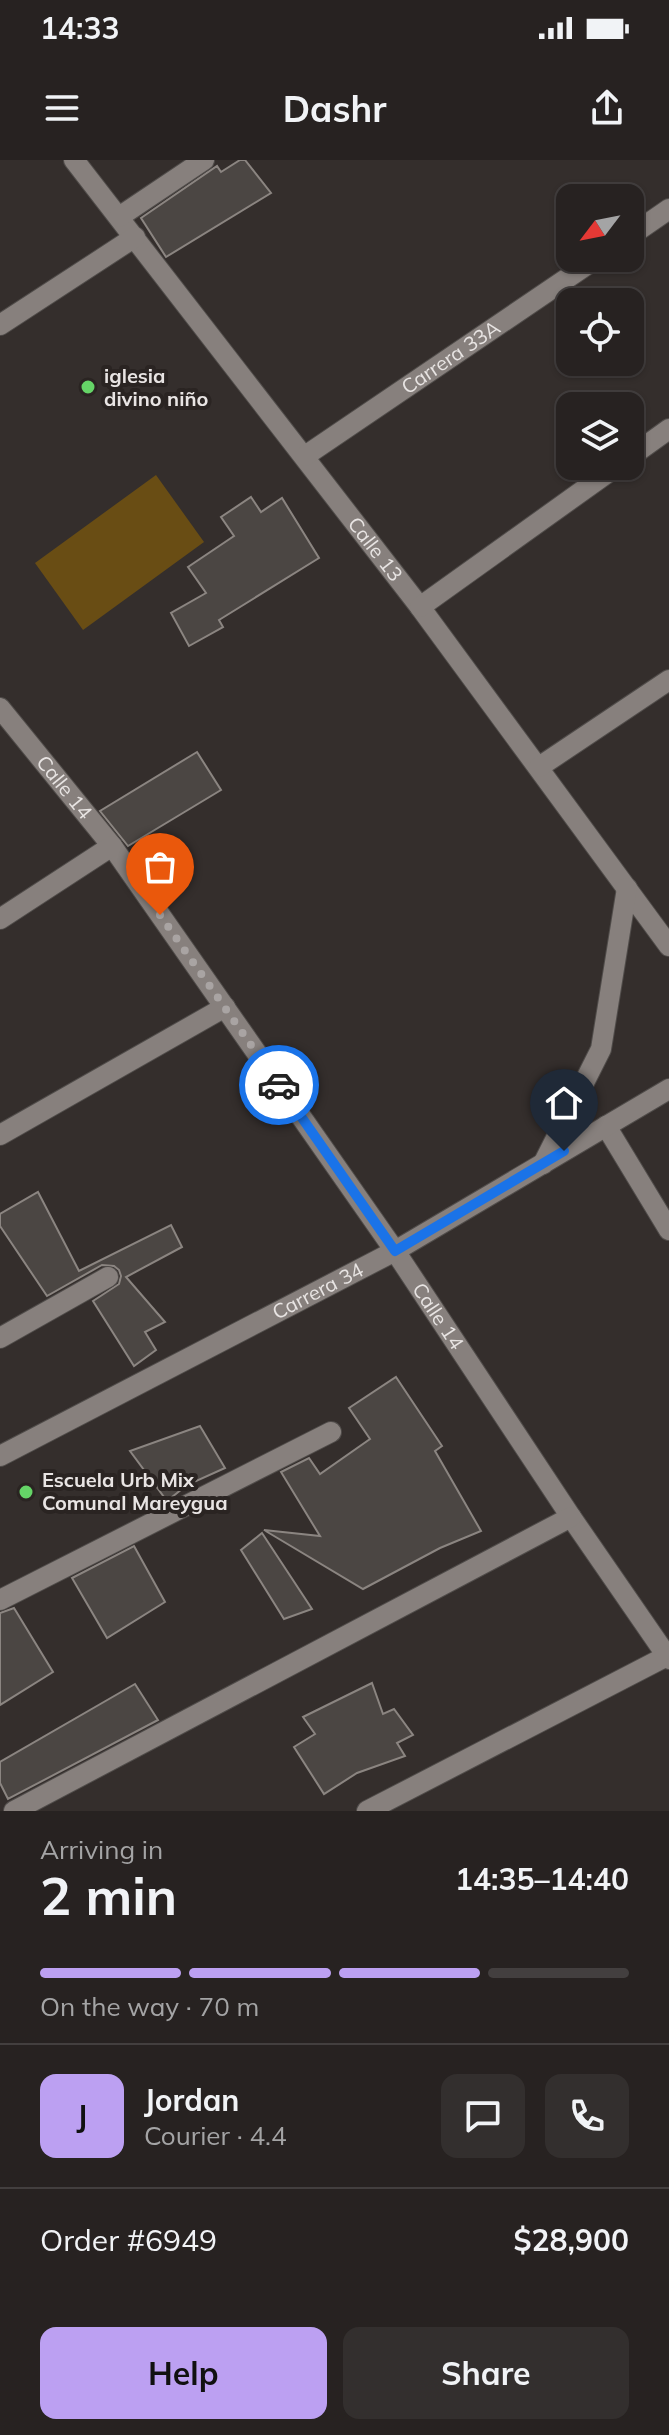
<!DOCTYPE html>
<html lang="en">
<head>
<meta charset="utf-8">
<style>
  body { margin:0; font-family:Mulish,sans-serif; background:#332f2e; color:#f1f3f6; height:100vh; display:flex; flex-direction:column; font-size:30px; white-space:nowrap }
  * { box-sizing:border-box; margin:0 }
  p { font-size:26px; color:#a4a4a5 }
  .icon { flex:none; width:44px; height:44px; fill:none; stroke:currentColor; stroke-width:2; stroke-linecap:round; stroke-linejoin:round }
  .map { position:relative; height:1651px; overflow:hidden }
  .side { display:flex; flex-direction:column; background:#272221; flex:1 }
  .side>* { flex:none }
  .needle { width:52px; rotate:238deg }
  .tools { position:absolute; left:556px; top:24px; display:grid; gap:16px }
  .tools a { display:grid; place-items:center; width:88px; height:88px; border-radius:16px; background:#272221; box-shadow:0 2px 6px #0004,0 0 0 2px #433f3f; font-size:40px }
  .pin { position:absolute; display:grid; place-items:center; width:68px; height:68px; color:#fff; margin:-82px -34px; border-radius:50% 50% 50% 0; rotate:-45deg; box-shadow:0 0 8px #0007 }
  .pin .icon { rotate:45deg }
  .courier { position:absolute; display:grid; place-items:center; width:80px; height:80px; margin:-40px; border:6px solid #1a73e8; border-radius:50%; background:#fff; color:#222; box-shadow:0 2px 10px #0007 }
  .summary em { font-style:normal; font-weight:700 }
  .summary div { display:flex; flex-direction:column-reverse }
  .summary { display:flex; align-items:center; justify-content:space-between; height:136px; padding:0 40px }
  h1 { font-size:52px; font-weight:700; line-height:60px }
  .bar { display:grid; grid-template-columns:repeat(4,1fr); gap:12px 8px; align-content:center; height:96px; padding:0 40px }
  .bar i { height:10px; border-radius:6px; background:#433f3f }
  .bar .active { background:#bca0f2 }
  .bar p { grid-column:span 4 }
  .line { display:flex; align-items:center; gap:20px; padding:0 40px; border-top:2px solid #433f3f }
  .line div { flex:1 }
  .round { display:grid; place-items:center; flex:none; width:84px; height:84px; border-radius:16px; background:#332f2e }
  .action { display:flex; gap:16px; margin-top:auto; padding:16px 40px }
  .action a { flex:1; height:92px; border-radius:16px; background:#bca0f2; color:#111; font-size:32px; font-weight:700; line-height:92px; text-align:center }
  .action a+a { background:#332f2e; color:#f1f3f6 }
  .status { display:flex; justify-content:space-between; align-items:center; height:56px; padding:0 40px; background:#272221; direction:ltr }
  .status svg { height:22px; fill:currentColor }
  header { display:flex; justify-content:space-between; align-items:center; height:104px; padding:0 40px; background:#272221; font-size:36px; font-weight:700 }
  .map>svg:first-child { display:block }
  .green { fill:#694d14 }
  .building { fill:#4b4643; stroke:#8b8581; stroke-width:2 }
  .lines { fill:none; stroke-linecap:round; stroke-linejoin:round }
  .street-casing { stroke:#504c4a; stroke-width:22 }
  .street { stroke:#87807d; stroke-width:20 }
  .done { stroke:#a9a4a3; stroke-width:8; stroke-dasharray:0 14.4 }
  .route { stroke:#1a73e8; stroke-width:10 }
  .poi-dot { fill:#65d467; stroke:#2a2422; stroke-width:3 }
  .labels { text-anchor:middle; stroke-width:8; stroke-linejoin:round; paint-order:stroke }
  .street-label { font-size:20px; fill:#e8e4e3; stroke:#2a2422 }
  .poi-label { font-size:20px; font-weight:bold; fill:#e8e4e3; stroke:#2a2422; text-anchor:start }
</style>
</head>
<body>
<div class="status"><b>14:33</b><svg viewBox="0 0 49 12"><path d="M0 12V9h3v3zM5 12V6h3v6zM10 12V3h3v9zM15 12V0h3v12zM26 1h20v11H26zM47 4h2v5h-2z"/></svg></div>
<header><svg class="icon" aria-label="menu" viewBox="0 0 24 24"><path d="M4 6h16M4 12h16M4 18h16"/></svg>Dashr<svg class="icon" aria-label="share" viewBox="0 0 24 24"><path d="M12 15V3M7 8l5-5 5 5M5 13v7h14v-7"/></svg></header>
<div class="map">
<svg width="669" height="1651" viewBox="0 0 669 1651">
  <rect width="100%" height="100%" fill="#342e2c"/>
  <path class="green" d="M156 315 204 382 83 470 35 403Z"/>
  <path class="building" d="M240 0H245L271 33 166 97 141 58 217 6 221 12Z
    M251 337 261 352 282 338 319 398 219 460 223 467 189 486 171 453 206 433 188 407 234 376 221 357Z
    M197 592 221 630 128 686 100 651Z
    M38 1032 79 1111 171 1065 182 1087 126 1117 165 1162 145 1172 156 1190 134 1206 93 1141 119 1124 121 1116 119 1110 114 1106 102 1105 47 1136 0 1066V1054Z
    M396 1217 442 1286 435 1291 481 1371 440 1388 363 1429 264 1370 320 1376 281 1312 309 1298 320 1314 370 1279 349 1248Z
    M200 1266 225 1308 187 1325 167 1341 130 1291Z
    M262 1373 312 1449 284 1459 241 1390Z
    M134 1386 165 1442 107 1478 72 1418Z
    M14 1448 53 1512 0 1545V1453Z
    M372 1523 383 1554 394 1549 413 1575 397 1583 405 1596 357 1613 324 1634 294 1587 315 1574 303 1557Z
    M135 1524 158 1560 8 1639 0 1623V1602Z"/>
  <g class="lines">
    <defs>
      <g id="street">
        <path id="s1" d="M74 0 420 447 669 786"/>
        <path d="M119 57 204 0"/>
        <path d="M630 76 669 49"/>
        <path d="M0 165 135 77"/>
        <path id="s2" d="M305 296 597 98"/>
        <path d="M630 297 669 269"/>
        <path d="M420 447 617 306"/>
        <path id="s3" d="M0 548 112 686 395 1091 571 1357 669 1499"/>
        <path d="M539 607 669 520"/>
        <path d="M0 759 112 686"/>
        <path d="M606 966 669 1070"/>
        <path d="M0 975 225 847"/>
        <path d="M543 1004 601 889 627 728"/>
        <path d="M0 1178 108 1117"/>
        <path id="s4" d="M0 1296 395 1091 669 929"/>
        <path d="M0 1440 331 1272"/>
        <path d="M14 1651 571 1357"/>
        <path d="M367 1651 667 1496"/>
      </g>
    </defs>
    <use href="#street" class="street-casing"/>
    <use href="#street" class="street"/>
  </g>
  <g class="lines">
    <path class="done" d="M160 755 279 925"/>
    <path class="route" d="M279 925 395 1091 564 991"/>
  </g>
  <g class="poi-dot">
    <circle cx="88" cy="227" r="8"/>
    <circle cx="26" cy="1332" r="8"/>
  </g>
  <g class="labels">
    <g class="street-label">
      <text dy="7" stroke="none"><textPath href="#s2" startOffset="176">Carrera 33A</textPath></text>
      <text dy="7" stroke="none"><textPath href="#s1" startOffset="492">Calle 13</textPath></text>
      <text dy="7" stroke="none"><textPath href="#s3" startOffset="102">Calle 14</textPath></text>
      <text dy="7" stroke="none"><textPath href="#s4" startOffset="358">Carrera 34</textPath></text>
      <text dy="7" stroke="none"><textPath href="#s3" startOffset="750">Calle 14</textPath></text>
    </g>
    <g class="poi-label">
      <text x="104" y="223">iglesia<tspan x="104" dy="23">divino niño</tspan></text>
      <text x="42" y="1327">Escuela Urb Mix<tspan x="42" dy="23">Comunal Mareygua</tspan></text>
    </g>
  </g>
</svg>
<div class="tools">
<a><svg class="needle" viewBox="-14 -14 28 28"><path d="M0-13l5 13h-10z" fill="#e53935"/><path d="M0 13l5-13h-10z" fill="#a4a4a5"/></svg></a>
<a><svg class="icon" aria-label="locate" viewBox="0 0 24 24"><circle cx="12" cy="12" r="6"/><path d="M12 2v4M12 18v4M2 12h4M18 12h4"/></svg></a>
<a><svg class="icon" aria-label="layers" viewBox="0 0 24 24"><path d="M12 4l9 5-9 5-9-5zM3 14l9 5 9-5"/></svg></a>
</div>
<div class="pin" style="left:160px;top:755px;background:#ea580c"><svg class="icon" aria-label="bag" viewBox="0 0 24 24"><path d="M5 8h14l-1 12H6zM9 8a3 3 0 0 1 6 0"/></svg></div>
<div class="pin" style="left:564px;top:991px;background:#1f2937"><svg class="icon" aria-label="home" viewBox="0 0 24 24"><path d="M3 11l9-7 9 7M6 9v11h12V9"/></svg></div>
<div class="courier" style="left:279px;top:925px"><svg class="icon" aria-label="car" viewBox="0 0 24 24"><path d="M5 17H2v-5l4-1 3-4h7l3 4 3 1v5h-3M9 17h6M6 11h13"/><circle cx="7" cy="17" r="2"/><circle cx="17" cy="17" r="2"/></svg></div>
</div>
<section class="side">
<div class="summary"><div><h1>2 min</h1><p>Arriving in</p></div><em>14:35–14:40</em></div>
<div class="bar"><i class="active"></i><i class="active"></i><i class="active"></i><i></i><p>On the way · 70 m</p></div>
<div class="line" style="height:144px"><b class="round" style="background:#bca0f2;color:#111">J</b><div><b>Jordan</b><p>Courier · 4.4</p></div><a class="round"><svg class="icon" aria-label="chat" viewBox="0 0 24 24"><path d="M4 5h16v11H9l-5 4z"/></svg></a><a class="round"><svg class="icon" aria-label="phone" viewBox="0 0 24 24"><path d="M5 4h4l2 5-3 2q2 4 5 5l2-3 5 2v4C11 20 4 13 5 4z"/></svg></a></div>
<div class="line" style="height:104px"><div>Order #6949</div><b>$28,900</b></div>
<div class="action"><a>Help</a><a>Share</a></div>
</section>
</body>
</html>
